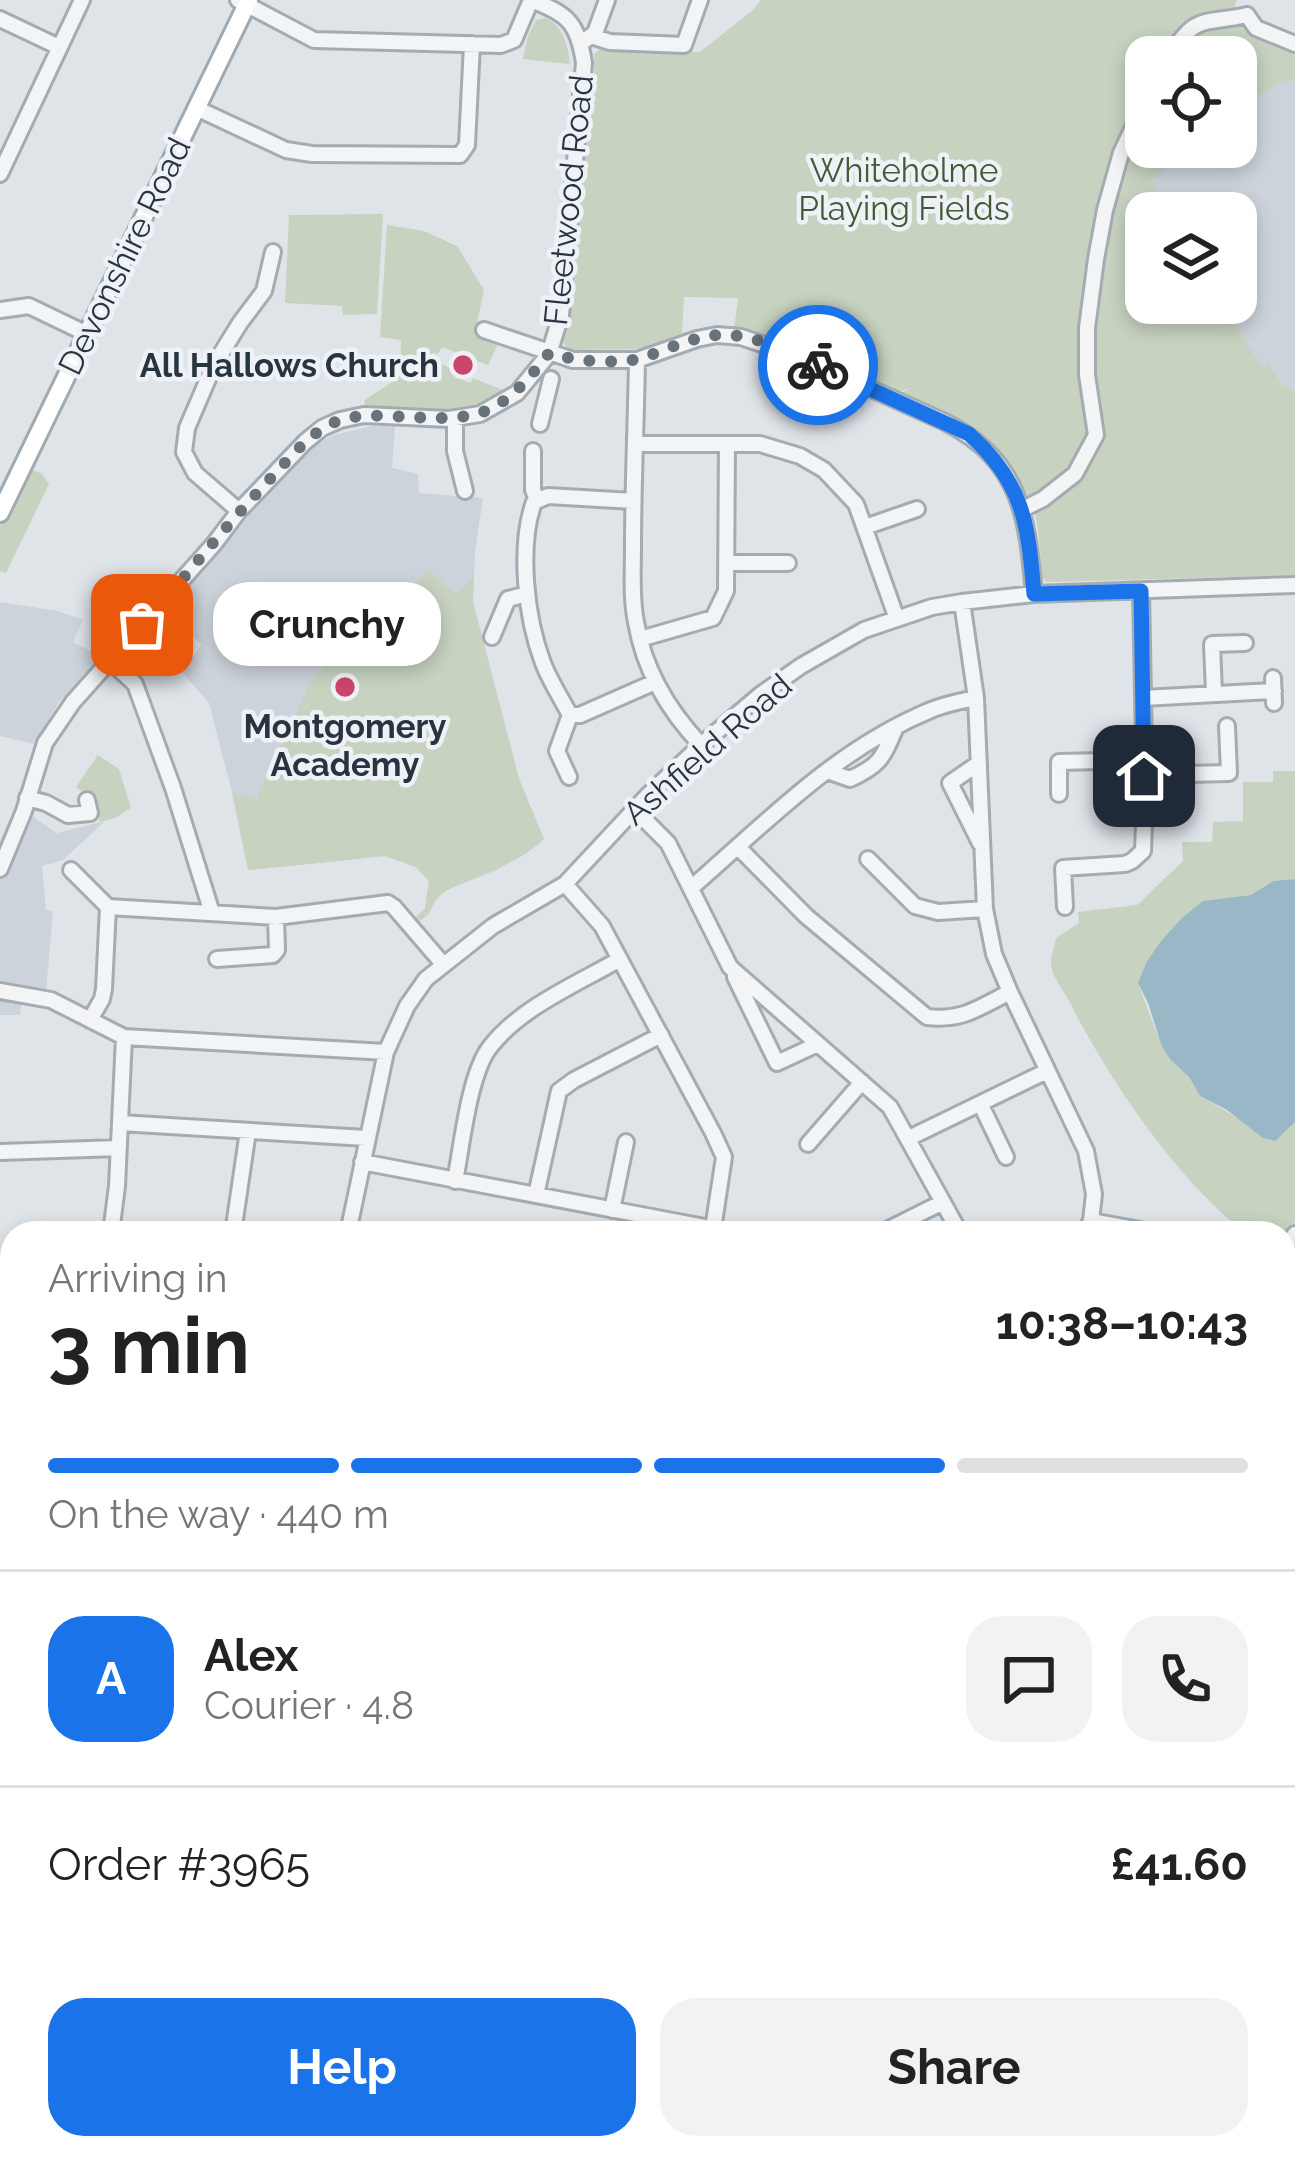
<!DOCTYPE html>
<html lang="en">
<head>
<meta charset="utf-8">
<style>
  body { margin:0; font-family:Raleway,sans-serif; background:#f2f2f2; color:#222; height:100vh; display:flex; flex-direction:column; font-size:45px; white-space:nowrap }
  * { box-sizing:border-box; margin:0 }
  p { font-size:39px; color:#767676 }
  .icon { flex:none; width:66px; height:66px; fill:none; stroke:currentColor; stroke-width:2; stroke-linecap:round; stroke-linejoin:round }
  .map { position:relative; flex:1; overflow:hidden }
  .details { position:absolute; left:0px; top:1221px; width:1296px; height:939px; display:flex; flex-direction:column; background:#fff; border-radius:36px 36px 0 0; box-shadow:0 6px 18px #0003 }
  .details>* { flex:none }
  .tools { position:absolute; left:1125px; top:36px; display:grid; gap:24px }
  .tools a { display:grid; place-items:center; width:132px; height:132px; border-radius:24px; background:#fff; box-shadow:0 6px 18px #0003; font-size:60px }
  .pin { position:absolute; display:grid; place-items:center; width:102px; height:102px; color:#fff; margin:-51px; border-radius:24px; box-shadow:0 6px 18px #0006 }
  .courier { position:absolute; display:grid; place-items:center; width:120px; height:120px; margin:-60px; border:9px solid #1a73e8; border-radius:50%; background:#fff; color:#222; box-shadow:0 3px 15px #0007 }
  .bubble { position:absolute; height:84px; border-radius:36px; background:#fff; box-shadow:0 6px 18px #0003; font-size:39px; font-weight:700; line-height:84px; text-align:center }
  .headline em { font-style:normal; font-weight:700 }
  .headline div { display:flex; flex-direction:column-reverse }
  .headline { display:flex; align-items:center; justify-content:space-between; height:204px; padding:0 48px }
  h1 { font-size:78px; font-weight:700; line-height:90px }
  .bar { display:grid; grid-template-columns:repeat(4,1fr); gap:18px 12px; align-content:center; height:144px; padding:0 48px }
  .bar i { height:15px; border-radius:9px; background:#e0e0e0 }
  .bar .current { background:#1a73e8 }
  .bar p { grid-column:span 4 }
  .line { display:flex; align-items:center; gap:30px; padding:0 48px; border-top:3px solid #e0e0e0 }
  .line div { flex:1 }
  .round { display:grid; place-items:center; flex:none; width:126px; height:126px; border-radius:36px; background:#f2f2f2 }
  .action { display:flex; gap:24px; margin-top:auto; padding:24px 48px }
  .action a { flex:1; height:138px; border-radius:36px; background:#1a73e8; color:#fff; font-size:48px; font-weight:700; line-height:138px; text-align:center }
  .action a+a { background:#f2f2f2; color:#222 }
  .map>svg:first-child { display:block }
  .built { fill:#cdd3da; fill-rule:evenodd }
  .green { fill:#c7d2c0 }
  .water { fill:#9ab7c7 }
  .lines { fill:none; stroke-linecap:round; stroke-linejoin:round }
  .minor-casing { stroke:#a4acb2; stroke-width:20 }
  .major-casing { stroke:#9faab3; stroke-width:22 }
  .minor { stroke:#f2f4f6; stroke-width:14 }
  .major { stroke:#fff; stroke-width:16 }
  .done { stroke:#68727a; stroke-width:12; stroke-dasharray:0 21.6 }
  .route { stroke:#1a73e8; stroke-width:15 }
  .poi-dot { fill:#cb466d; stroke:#eef2f6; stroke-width:4.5 }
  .labels { text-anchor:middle; stroke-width:9; stroke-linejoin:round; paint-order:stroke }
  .park-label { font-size:33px; fill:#425a36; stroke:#eef2f6 }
  .street-label { font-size:33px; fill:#28343f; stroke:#eef2f6 }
  .poi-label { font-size:33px; font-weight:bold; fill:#28343f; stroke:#eef2f6; text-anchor:end }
</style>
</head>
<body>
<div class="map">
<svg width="1295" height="2159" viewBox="0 0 1295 2159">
  <rect width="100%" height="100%" fill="#dfe4e8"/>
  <path class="built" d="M1244 24 1264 39 1295 55V575L1046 582 1042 577 1094 326 1146 147H1236V57ZM1146 213H1236V303H1146Z
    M372 426H395L392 468 418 474 419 493 483 498 475 552 473 602 519 779 544 839 497 870 447 890 438 896 429 914 420 921 416 917 425 909 429 881 416 867 386 856 248 870 232 792 209 703 181 671 202 645 165 613 285 474 317 444 334 435Z
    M0 602 58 611 83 620 73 642 102 657 59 702 34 744 0 736Z
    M24 811 57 833 105 821 63 860 42 866 46 910 53 911 46 992 23 989 20 1015H0V869Z
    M1284 1655H1295V1907H1284Z
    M305 2148H660L661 2159H304Z"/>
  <path class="green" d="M761 0H1237L1231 14 1236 24C1250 26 1280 47 1295 55V81H1284L1236 109V57H1146V147H1172L1159 154 1157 160 1164 171 1151 179 1162 197 1126 220 1145 251 1146 303H1222L1262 367 1268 363 1282 385 1295 391V575L1046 582 1042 577C1040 556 1040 531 1034 510 1029 495 1020 482 1010 469 978 426 949 415 901 393L911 388 897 392 790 347 734 329 738 298 684 297 682 333 646 349 568 350 563 341 572 291 594 78V54L602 48 700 52 753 10Z
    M546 18C564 28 568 45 570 64L523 59 528 36 536 20Z
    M383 214 377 314 343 315 342 306 285 303 289 215Z
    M387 225 424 231 457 246 484 290 476 328 500 340 488 365 442 347 438 354 432 353 430 358 435 360 433 366 439 368 441 364 463 374 461 379 470 383 473 378 510 393 475 410 452 412 367 409 364 401C400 375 401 386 401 340L380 337Z
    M31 469 42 474 49 484 6 573 0 571V526Z
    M428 570 457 595 474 576 473 602 519 779 544 839C514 868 479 872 446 891 434 898 431 912 420 921L416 917 425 909 429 881 416 867 385 856 248 870 232 792 256 800 310 683 381 599 406 597Z
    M98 755 119 769 131 808 115 818 100 822 90 796 76 787Z
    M1273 771H1295V879L1273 881 1251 895 1202 902 1138 983 1162 1047 1189 1077 1200 1096 1275 1140 1295 1122V1222L1284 1234 1233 1233 1236 1226C1169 1168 1108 1078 1068 999 1063 990 1052 976 1051 965 1050 958 1055 945 1056 938L1079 923 1078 912 1137 905 1183 861 1182 842H1212L1213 822 1243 821V782H1273Z
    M1284 1934H1295V2159H1067L1068 2148H1284Z
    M660 2148H835L834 2159H661Z"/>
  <path class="water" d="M1295 879V1122L1275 1141 1263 1138 1227 1110 1200 1096 1189 1077 1170 1059 1162 1047 1148 1003 1138 983 1147 961 1162 940 1182 918 1203 901 1251 895 1273 881Z"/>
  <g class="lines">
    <defs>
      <path id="minor" d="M1247 15 1256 28 1295 44
        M0 19 59 47
        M591 36 610 42 684 45 700 0
        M584 41 595 33 607 0
        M1169 57C1196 13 1202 25 1247 15
        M196 108 286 150 312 154 460 155 467 145 472 44
        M0 174 82 0
        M0 310 29 306 85 333
        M484 330 573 360H637L697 339 717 335 741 337 798 356 945 422C1021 460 1027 517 1034 594
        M637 360C636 422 633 485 633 547 633 572 631 598 636 622 644 670 668 710 701 745
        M455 419V451L465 491
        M540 424 551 379
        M635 444H760L800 456 824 470 856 504 897 619
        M533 451V490L537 500
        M633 501 548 496 534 502C518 547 526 618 543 663 550 681 561 698 570 715H580L655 682
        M1023 509 1043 499 1075 474 1096 435 1087 375V328L1096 259 1105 210 1121 153 1146 100
        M239 511 195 473 184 452 187 428 214 365 240 323 264 291 273 252
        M865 527 917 509
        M726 563H788
        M962 602 976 698 985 909 994 954 1010 992 1086 1151 1094 1194 1091 1221 1084 1233
        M492 637 508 599 527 594
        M640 639 713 618 726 591 727 445
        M109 660 135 684 173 788 212 913
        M1273 678 1274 703
        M1214 694 1212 644 1245 643
        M1143 698 1274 691
        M979 763 950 783 980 843
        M827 771 850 779C881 765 883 757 896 727
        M1144 775 1229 773 1227 726
        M569 777 557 751 570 715
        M1059 794V762L1145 760
        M27 798 46 803 68 815 90 813 87 800
        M634 809 668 843 730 967 890 1107 960 1233
        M738 847 806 916 927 1017C963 1021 978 1008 1010 992
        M868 859 915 906 938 912 985 909
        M0 869 24 811 45 743 73 702 214 544 239 511 305 442 322 428 340 420 364 415 449 419 480 414 517 393 549 354 561 315 584 63C578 23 568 14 531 0L514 40 501 45 314 40 238 0
        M71 870 108 907
        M565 884 602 926 713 1133 724 1157 713 1229
        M691 888C767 822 836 749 931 710 945 704 961 701 976 698
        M1065 907 1063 868 1125 864 1132 861 1143 851 1145 799 1141 591
        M217 959 273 955 277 950 276 917
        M735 977 777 1063 818 1044
        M0 991 51 1000 124 1037 386 1052
        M90 1020 102 999 104 989 108 907 276 917 388 903 394 907 443 964
        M981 1105 1006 1157
        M120 1123 366 1138
        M909 1138 1047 1071
        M808 1144 862 1082
        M0 1152 119 1148
        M362 1162 736 1233
        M455 1181C462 1145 469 1074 490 1047 521 1007 577 984 620 959
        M536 1195 559 1091 574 1080 661 1035
        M612 1210 626 1142
        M1091 1221 1156 1233
        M111 1233 117 1186 124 1037
        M233 1233 248 1131
        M348 1233 386 1052 407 1006 426 979 493 926 565 884 648 795 701 745 760 695 801 666 864 630 932 607 962 602 1034 594 1295 585
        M881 1233 943 1202
        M1284 1248 1295 1234
        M0 1320 12 1323
        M1284 1447 1295 1446
        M4 1547 12 1528
        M1284 1706H1295
        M1284 1855H1295
        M11 1911 12 1912
        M1284 1934H1295
        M0 1948 12 1953
        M0 2050 12 2051
        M933 2148 936 2159
        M0 2156 74 2159
        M122 2159 124 2148
        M244 2159 246 2148
        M1025 2159 1031 2148"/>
      <path id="major" d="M0 513 249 0"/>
    </defs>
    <use href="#minor" class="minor-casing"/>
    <use href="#major" class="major-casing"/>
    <use href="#minor" class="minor"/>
    <use href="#major" class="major"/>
  </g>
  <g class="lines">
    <path class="done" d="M142 625C186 577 226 525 271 478 288 460 304 440 325 427 345 415 366 415 388 416 473 420 494 425 549 353 572 361 618 365 641 358 670 349 699 333 730 335 760 337 791 353 818 365"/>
    <path class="route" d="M818 365 969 434C1024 483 1028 524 1034 594L1141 591 1144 776"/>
  </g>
  <g class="poi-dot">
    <circle cx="463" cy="365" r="12"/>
    <circle cx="345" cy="687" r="12"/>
  </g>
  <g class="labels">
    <g class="park-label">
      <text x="904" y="182">Whiteholme<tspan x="904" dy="38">Playing Fields</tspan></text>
    </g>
    <g class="street-label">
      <text transform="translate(568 200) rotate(-84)" y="12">Fleetwood Road</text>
      <text transform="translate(124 256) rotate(-64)" y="12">Devonshire Road</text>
      <text transform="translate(707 749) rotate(-41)" y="12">Ashfield Road</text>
    </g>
    <g class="poi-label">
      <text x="439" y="377">All Hallows Church</text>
      <text x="345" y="738" text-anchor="middle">Montgomery<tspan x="345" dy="38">Academy</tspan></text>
    </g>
  </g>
</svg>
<div class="tools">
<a><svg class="icon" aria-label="locate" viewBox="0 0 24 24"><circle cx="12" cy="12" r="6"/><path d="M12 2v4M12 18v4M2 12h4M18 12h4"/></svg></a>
<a><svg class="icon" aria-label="layers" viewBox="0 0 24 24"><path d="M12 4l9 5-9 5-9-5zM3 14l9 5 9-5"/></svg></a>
</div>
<div class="pin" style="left:142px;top:625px;background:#ea580c"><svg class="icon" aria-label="bag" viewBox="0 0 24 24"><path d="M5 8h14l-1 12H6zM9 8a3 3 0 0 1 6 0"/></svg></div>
<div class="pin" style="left:1144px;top:776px;background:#1f2937"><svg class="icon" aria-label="home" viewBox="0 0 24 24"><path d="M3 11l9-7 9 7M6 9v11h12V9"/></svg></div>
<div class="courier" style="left:818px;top:365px"><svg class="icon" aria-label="bike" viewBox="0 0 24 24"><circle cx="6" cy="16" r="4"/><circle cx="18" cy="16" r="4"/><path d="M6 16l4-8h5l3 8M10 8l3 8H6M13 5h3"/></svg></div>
<div class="bubble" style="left:213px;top:582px;width:228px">Crunchy</div>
<section class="details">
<div class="headline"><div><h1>3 min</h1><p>Arriving in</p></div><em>10:38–10:43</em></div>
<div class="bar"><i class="current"></i><i class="current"></i><i class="current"></i><i></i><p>On the way · 440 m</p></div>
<div class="line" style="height:216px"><b class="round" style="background:#1a73e8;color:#fff">A</b><div><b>Alex</b><p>Courier · 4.8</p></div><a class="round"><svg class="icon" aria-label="chat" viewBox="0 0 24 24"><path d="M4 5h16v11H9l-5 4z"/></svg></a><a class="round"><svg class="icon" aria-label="phone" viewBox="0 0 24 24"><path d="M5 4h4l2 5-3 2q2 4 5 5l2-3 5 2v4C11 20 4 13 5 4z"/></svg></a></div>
<div class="line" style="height:156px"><div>Order #3965</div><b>£41.60</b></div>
<div class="action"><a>Help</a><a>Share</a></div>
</section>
</div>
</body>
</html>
